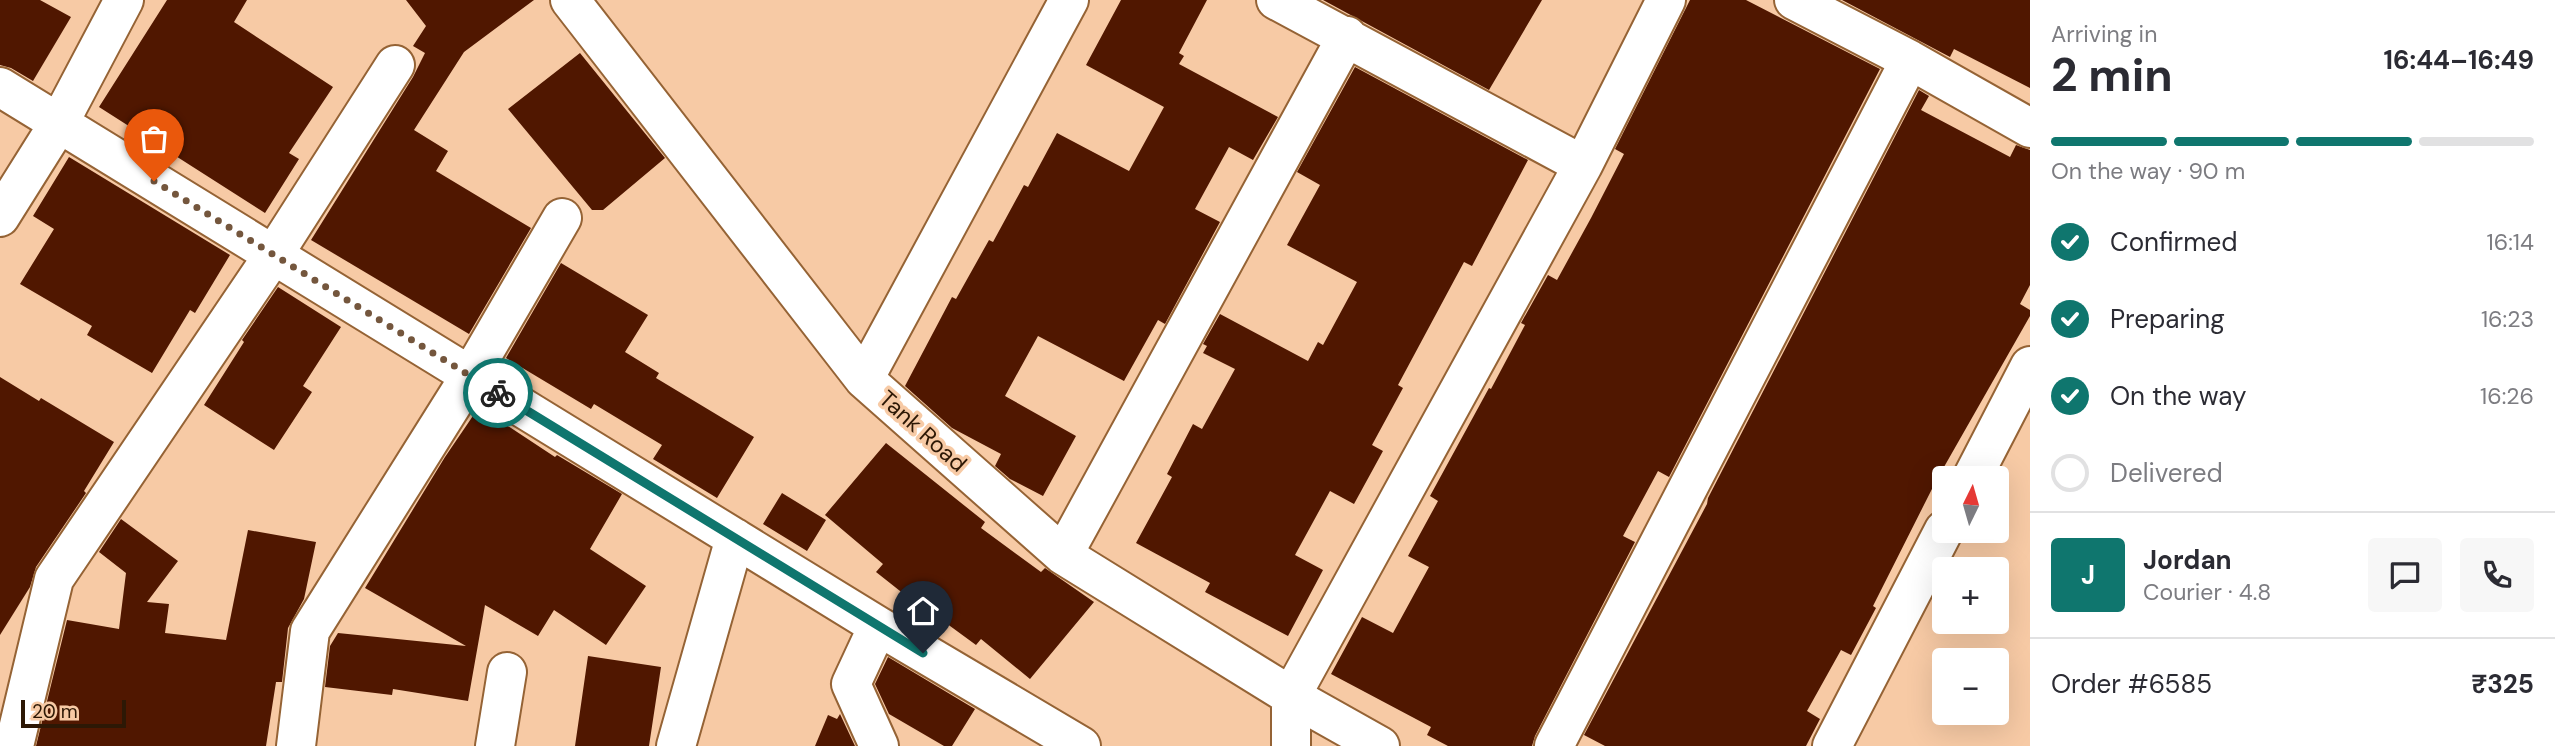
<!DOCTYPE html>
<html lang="en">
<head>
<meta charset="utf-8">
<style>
  body { margin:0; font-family:"DM Sans",sans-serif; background:#f7f7f7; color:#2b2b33; height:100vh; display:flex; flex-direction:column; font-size:26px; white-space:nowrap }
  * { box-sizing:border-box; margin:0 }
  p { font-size:23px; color:#7c7c81 }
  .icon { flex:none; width:38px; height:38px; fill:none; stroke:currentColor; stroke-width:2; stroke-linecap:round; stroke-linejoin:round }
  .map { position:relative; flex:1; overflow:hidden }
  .drawer { display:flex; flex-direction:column; background:#fff; width:525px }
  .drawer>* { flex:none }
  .needle { width:46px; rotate:5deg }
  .controls { position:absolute; left:1932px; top:466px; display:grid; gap:14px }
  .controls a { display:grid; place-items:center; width:77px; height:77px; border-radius:7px; background:#fff; box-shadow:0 7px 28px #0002; font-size:35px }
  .scale { position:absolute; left:21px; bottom:18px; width:105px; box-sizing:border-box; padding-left:7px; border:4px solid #2d1805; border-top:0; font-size:19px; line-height:24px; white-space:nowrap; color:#2d1805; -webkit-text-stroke:5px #f7caa5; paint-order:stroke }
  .pin { position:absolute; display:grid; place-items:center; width:60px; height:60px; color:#fff; margin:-72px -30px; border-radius:50% 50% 50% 0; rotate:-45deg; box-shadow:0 0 7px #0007 }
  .pin .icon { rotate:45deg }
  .courier { position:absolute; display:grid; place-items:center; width:70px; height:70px; margin:-35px; border:5px solid #0f766e; border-radius:50%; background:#fff; color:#222; box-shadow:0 2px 9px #0007 }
  .headline em { font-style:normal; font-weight:700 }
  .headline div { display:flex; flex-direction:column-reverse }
  .headline { display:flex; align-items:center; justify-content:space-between; height:119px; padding:0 21px }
  h1 { font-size:46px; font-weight:700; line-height:52px }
  .bar { display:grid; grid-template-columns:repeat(4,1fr); gap:10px 7px; align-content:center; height:84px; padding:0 21px }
  .bar i { height:9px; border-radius:5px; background:#e1e1e2 }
  .bar .active { background:#0f766e }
  .bar p { grid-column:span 4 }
  .line { display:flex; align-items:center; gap:18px; padding:0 21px; border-top:2px solid #e1e1e2 }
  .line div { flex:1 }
  .round { display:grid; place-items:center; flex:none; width:74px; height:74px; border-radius:7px; background:#f7f7f7 }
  ol { padding:0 21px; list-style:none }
  li { display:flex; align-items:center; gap:21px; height:77px }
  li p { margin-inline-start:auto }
  li .icon { padding:7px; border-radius:50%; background:#0f766e; color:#fff; stroke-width:4 }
  li:last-child { color:#7c7c81 }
  li i { width:38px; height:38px; border:4px solid #e1e1e2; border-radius:50% }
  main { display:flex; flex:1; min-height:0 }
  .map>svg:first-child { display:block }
  .building { fill:#501700 }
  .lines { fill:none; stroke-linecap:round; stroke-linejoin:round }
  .minor-casing { stroke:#956335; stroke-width:42 }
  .minor { stroke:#fff; stroke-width:38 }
  .done { stroke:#74563d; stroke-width:7; stroke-dasharray:0 12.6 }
  .route { stroke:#0f766e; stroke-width:9 }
  .labels { text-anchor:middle; stroke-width:7; stroke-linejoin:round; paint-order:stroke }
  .street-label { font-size:23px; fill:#2d1805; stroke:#f7caa5 }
</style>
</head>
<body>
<main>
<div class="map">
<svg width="2030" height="746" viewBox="0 0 2030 746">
  <rect width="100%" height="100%" fill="#f7caa5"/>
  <path class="building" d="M0 0H40L71 17 33 81 11 68 0 65Z
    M167 0H247L234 22 333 87 289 153 299 159 265 213 99 107Z
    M406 0H534L464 52 414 130 448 151 436 171 531 228 469 334 311 240 413 77 425 53 413 46 426 26Z
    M1121 0H1207L1179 53 1184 56 1179 64 1278 117 1253 160 1229 147 1195 209 1220 222 1165 324 1158 320 1124 381 1038 336 1005 396 1076 436 1043 496 1010 479 995 466 1001 454 952 428 905 386 952 297 956 299 989 240 993 242 1024 185 1028 187 1057 133 1129 171 1164 107 1086 65Z
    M1323 0H1542L1489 90Z
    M1690 0H1746L1880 69 1669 477 1658 471 1623 536 1635 542 1535 736 1532 746H1448L1427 735 1431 727 1331 674 1362 617 1393 633 1429 567 1408 556 1438 501 1430 496 1489 388 1491 389 1525 325 1521 323 1548 275 1557 280 1591 218 1624 154 1615 149Z
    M1842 0H2030V88L1954 49 1950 57Z
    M580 53 665 158 603 210H592L508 109Z
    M1355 67 1528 160 1472 266 1464 262 1398 385 1403 388 1372 445 1383 451 1354 504 1330 491 1295 555 1323 570 1288 636 1205 592 1210 583 1136 543 1172 477 1167 474 1193 424 1202 429 1235 369 1203 353 1207 346 1203 344 1220 314 1308 361 1318 342 1323 345 1357 282 1287 245 1320 185 1297 172Z
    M1919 90 1929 96 1921 110 2010 157 2016 145 2030 150V285L2020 304 2030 310V316L1936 481 1873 606 1876 608 1851 655 1841 650 1807 711 1820 719 1806 746H1605L1584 735 1707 504 1708 498Z
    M69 157 230 255 195 313 190 310 152 373 87 335 92 326 20 284 54 229 33 216Z
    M561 263 648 315 625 352 659 373 656 378 754 437 717 498 653 459 662 445 594 404 591 409 506 358Z
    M278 287 341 327 303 386 312 392 274 450 204 405 244 342 242 340Z
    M0 377 39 401 41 398 114 442 84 491 86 493 36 567 30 587 0 635Z
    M479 407 555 457 557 455 622 494 590 549 646 586 606 645 554 610 538 636 485 605 468 701 393 689 392 695 325 687 330 646 338 633 466 646 365 588 445 457Z
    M886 443 985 522 981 528 1041 572 1045 568 1094 602 1030 679 981 639 976 645 920 604 919 606 876 572 883 564 825 515Z
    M782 493 826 520 807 551 763 524Z
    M121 519 178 561 147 602 169 604 165 633 226 640 248 530 316 542 304 599 288 628 282 682H276L266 746H36L67 620 119 629 126 573 99 552Z
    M588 656 661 667 649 746H575Z
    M888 657 975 709 952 746H944L889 714 875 684Z
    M840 714 855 746H815L828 715 837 719Z"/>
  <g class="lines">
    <defs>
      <path id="minor" d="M570 0 864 379 1063 555 1291 696 1380 746
        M1276 0 1583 165
        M1794 0 1910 60 2030 128
        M0 87 878 626 1081 746
        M0 217 59 123 124 0
        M864 379 1069 0
        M1972 478 2030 366
        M1063 555 1347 36
        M878 626 851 684 879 746
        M14 746 54 579 274 254 395 65
        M296 746 310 631 470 376 562 218
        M495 746 507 672
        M676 746 735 538
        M1291 746V696L1583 165 1666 0
        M1554 746 1910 60
        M1832 746 1944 530"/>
    </defs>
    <use href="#minor" class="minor-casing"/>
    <use href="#minor" class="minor"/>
  </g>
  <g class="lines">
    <path class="done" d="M154 181 498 393"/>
    <path class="route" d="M498 393 923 653"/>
  </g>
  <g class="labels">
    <g class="street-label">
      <text transform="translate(923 431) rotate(42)" y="8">Tank Road</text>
    </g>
  </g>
</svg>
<div class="controls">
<a><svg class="needle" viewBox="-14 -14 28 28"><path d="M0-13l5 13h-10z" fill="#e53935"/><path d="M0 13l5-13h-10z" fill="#7c7c81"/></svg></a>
<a>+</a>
<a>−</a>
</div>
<div class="scale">20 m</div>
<div class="pin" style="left:154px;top:181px;background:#ea580c"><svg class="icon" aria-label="bag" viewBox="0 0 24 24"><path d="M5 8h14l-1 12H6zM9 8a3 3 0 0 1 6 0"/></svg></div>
<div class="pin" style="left:923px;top:653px;background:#1f2937"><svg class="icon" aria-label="home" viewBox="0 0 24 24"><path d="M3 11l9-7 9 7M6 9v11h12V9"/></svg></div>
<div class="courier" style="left:498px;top:393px"><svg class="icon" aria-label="bike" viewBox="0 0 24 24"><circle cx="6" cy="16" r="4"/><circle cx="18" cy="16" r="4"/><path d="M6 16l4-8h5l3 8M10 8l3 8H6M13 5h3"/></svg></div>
</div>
<section class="drawer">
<div class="headline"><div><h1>2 min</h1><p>Arriving in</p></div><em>16:44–16:49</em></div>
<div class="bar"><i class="active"></i><i class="active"></i><i class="active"></i><i></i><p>On the way · 90 m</p></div>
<ol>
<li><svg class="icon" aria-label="check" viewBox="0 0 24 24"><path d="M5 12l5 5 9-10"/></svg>Confirmed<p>16:14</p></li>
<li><svg class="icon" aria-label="check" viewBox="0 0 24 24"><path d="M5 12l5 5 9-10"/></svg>Preparing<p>16:23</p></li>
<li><svg class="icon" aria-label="check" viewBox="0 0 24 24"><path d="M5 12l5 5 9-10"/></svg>On the way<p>16:26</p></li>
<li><i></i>Delivered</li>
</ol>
<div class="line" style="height:126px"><b class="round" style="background:#0f766e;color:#fff">J</b><div><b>Jordan</b><p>Courier · 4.8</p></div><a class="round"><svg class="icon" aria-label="chat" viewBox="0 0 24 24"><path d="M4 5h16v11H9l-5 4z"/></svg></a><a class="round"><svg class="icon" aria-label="phone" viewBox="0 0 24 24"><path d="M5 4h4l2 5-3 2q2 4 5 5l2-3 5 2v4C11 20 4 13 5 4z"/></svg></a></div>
<div class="line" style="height:91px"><div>Order #6585</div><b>₹325</b></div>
</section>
</main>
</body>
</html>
